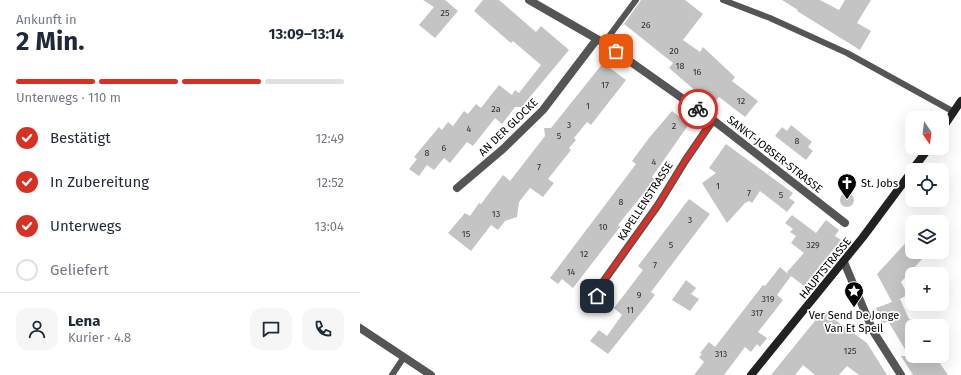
<!DOCTYPE html>
<html lang="de">
<head>
<meta charset="utf-8">
<style>
  body { margin:0; font-family:"Fira Sans",sans-serif; background:#f6f6f7; color:#1f2937; height:100vh; display:flex; flex-direction:column; font-size:15px; white-space:nowrap }
  * { box-sizing:border-box; margin:0 }
  p { font-size:13px; color:#747a83 }
  .icon { flex:none; width:22px; height:22px; fill:none; stroke:currentColor; stroke-width:2; stroke-linecap:round; stroke-linejoin:round }
  .map { position:relative; flex:1; overflow:hidden }
  .side { display:flex; flex-direction:column; background:#fff; width:360px }
  .side>* { flex:none }
  .needle { width:26px; rotate:166deg }
  .buttons { position:absolute; left:545px; top:111px; display:grid; gap:8px }
  .buttons a { display:grid; place-items:center; width:44px; height:44px; border-radius:8px; background:#fff; box-shadow:0 4px 16px #0002; font-size:20px }
  .pin { position:absolute; display:grid; place-items:center; width:34px; height:34px; color:#fff; margin:-17px; border-radius:8px; box-shadow:0 2px 6px #0006 }
  .courier { position:absolute; display:grid; place-items:center; width:40px; height:40px; margin:-20px; border:3px solid #d93025; border-radius:50%; background:#fff; color:#222; box-shadow:0 1px 5px #0007 }
  .headline em { font-style:normal; font-weight:700 }
  .headline div { display:flex; flex-direction:column-reverse }
  .headline { display:flex; align-items:center; justify-content:space-between; height:68px; padding:0 16px }
  h1 { font-size:26px; font-weight:700; line-height:30px }
  .bar { display:grid; grid-template-columns:repeat(4,1fr); gap:6px 4px; align-content:center; height:48px; padding:0 16px }
  .bar i { height:5px; border-radius:3px; background:#e0e1e3 }
  .bar .selected { background:#d93025 }
  .bar p { grid-column:span 4 }
  .line { display:flex; align-items:center; gap:10px; padding:0 16px; border-top:1px solid #e0e1e3 }
  .line div { flex:1 }
  .round { display:grid; place-items:center; flex:none; width:42px; height:42px; border-radius:12px; background:#f6f6f7 }
  ol { padding:0 16px; list-style:none }
  li { display:flex; align-items:center; gap:12px; height:44px }
  li p { margin-inline-start:auto }
  li .icon { padding:4px; border-radius:50%; background:#d93025; color:#fff; stroke-width:4 }
  li:last-child { color:#747a83 }
  li i { width:22px; height:22px; border:2px solid #e0e1e3; border-radius:50% }
  main { display:flex; flex:1; min-height:0 }
  .map>svg:first-child { display:block }
  .building { fill:#c4c4c4 }
  .lines { fill:none; stroke-linecap:round; stroke-linejoin:round }
  .lane { stroke:#555; stroke-width:6 }
  .street { stroke:#555; stroke-width:8 }
  .secondary { stroke:#222; stroke-width:8 }
  .done { stroke:#595959; stroke-width:4; stroke-dasharray:0 7.2 }
  .route { stroke:#d93025; stroke-width:5 }
  .labels { text-anchor:middle; stroke-width:3.5; stroke-linejoin:round; paint-order:stroke }
  .number-label { font-size:9px; fill:#313131 }
  .street-label { font-size:11px; fill:#000; stroke:#fff }
  .poi-label { font-size:11px; fill:#000; stroke:#fff; text-anchor:start }
</style>
</head>
<body>
<main>
<section class="side">
<div class="headline"><div><h1>2 Min.</h1><p>Ankunft in</p></div><em>13:09–13:14</em></div>
<div class="bar"><i class="selected"></i><i class="selected"></i><i class="selected"></i><i></i><p>Unterwegs · 110 m</p></div>
<ol>
<li><svg class="icon" aria-label="check" viewBox="0 0 24 24"><path d="M5 12l5 5 9-10"/></svg>Bestätigt<p>12:49</p></li>
<li><svg class="icon" aria-label="check" viewBox="0 0 24 24"><path d="M5 12l5 5 9-10"/></svg>In Zubereitung<p>12:52</p></li>
<li><svg class="icon" aria-label="check" viewBox="0 0 24 24"><path d="M5 12l5 5 9-10"/></svg>Unterwegs<p>13:04</p></li>
<li><i></i>Geliefert</li>
</ol>
<div class="line" style="height:72px"><a class="round"><svg class="icon" aria-label="person" viewBox="0 0 24 24"><circle cx="12" cy="8" r="4"/><path d="M4 21q1-7 8-7t8 7"/></svg></a><div><b>Lena</b><p>Kurier · 4.8</p></div><a class="round"><svg class="icon" aria-label="chat" viewBox="0 0 24 24"><path d="M4 5h16v11H9l-5 4z"/></svg></a><a class="round"><svg class="icon" aria-label="phone" viewBox="0 0 24 24"><path d="M5 4h4l2 5-3 2q2 4 5 5l2-3 5 2v4C11 20 4 13 5 4z"/></svg></a></div>
</section>
<div class="map">
<svg width="601" height="375" viewBox="0 0 601 375">
  <rect width="100%" height="100%" fill="#fff"/>
  <path class="building" d="M63 0H85L98 11 75 38 59 25 74 7Z
    M123 0H139L176 32 181 26 209 50 164 104 167 107H155L142 124 135 118 113 146 107 142 90 163 84 158 74 170 67 165 59 176 49 169 57 159 54 157 79 127 82 130 88 122 93 126 104 111 108 114 116 104 121 108 139 85 152 95 155 90 159 93 181 65 153 41 151 43 114 11Z
    M281 0H325L343 14 323 40 340 52 343 47 375 77 372 81 398 101 385 117 359 97 352 105 309 68 313 63 264 24Z
    M422 0H460L479 10 485 0H511L497 23 511 31 500 50 437 11 438 10Z
    M243 63 266 80 231 125 227 122 214 138 216 140 209 148 211 150 188 179 194 183 183 197 170 188 159 202 157 217 145 221 138 230 131 225 111 251 88 233 105 213 110 216 119 203 121 204 143 175 150 181 185 136 184 128H191Z
    M312 111 329 124 292 177 295 179 258 225 260 227 213 288 202 279 198 284 190 278 276 164 272 161 289 138Z
    M431 125 452 142 448 147 453 151 446 160 415 136 422 127 427 131Z
    M366 144 433 193 429 198 435 202 427 212 400 191 392 203 389 201 385 203 367 223 342 183 356 173 349 168Z
    M480 200a7 7 0 1 1 14 0a7 7 0 1 1-14 0Z
    M329 199 350 214 291 292 295 295 248 354 230 341 239 330 247 336 262 315 254 308 283 270 278 266Z
    M432 215 456 233 466 220 479 230 475 236 481 240 444 286 431 276 417 295 423 300 398 332 407 338 400 347 397 344 391 352 385 347 364 375H334L344 362 339 357 342 354 340 353 349 342 355 347 403 285 405 286 420 267 428 274 427 272 444 253 431 243 436 236 430 232 433 229 425 223Z
    M552 236V252H557L563 258 541 282 548 295 535 301 540 299 549 319H552V356H575L588 375H553L541 356H549L528 321 522 324 516 308 532 302 517 274Z
    M326 280 336 288 331 294 339 299 330 311 312 300Z
    M463 311 507 343 527 375H499L487 366 479 375H455L443 365 435 375H411Z"/>
  <g class="lines">
    <path class="lane" d="M363 0 410 18 487 53 594 112
      M244 43 276 0
      M32 375 44 357"/>
    <path class="street" d="M169 0 244 43 353 120 485 223
      M97 188 143 149 183 110 237 39
      M484 262 513 331 541 375
      M237 296 243 282 298 205 325 161 353 120
      M0 328 71 375"/>
    <path class="secondary" d="M582 129 601 101
      M552 170 569 148
      M391 375 503 237 552 171"/>
  </g>
  <g class="lines">
    <path class="done" d="M256 51 338 109"/>
    <path class="route" d="M237 296 243 282 298 205 325 161 353 120 338 109"/>
  </g>
  <defs>
    <symbol id="church-pin" viewBox="-11 -11 22 30"><path d="M0 17L-7.5 6A9.5 9.5 0 1 1 7.5 6Z" fill="#000" stroke="#fff"/><path d="M-1.2-6h2.4v3.5h3.3v2.4h-3.3V6h-2.4V-.1h-3.3v-2.4h3.3Z" fill="#fff"/></symbol>
    <symbol id="sight-pin" viewBox="-11 -11 22 30"><path d="M0 17L-7.5 6A9.5 9.5 0 1 1 7.5 6Z" fill="#000" stroke="#fff"/><path d="M0-6L1.8-2.2L6-1.7L2.9 1.2L3.7 5.4L0 3.3L-3.7 5.4L-2.9 1.2L-6-1.7L-1.8-2.2Z" fill="#fff"/></symbol>
  </defs>
  <g fill-rule="evenodd">
    <use href="#church-pin" x="476" y="172" width="22" height="30"/>
    <use href="#sight-pin" x="483" y="280" width="22" height="30"/>
  </g>
  <g class="labels">
    <g class="number-label">
      <text x="85" y="16">25</text>
      <text x="286" y="28">26</text>
      <text x="314" y="54">20</text>
      <text x="320" y="69">18</text>
      <text x="337" y="75">16</text>
      <text x="245" y="88">17</text>
      <text x="381" y="104">12</text>
      <text x="228" y="109">1</text>
      <text x="136" y="112">2a</text>
      <text x="209" y="128">3</text>
      <text x="314" y="129">2</text>
      <text x="109" y="132">4</text>
      <text x="199" y="139">5</text>
      <text x="437" y="144">8</text>
      <text x="84" y="151">6</text>
      <text x="67" y="156">8</text>
      <text x="294" y="165">4</text>
      <text x="179" y="170">7</text>
      <text x="358" y="189">1</text>
      <text x="389" y="196">7</text>
      <text x="421" y="198">5</text>
      <text x="261" y="205">8</text>
      <text x="136" y="217">13</text>
      <text x="330" y="223">3</text>
      <text x="243" y="230">10</text>
      <text x="106" y="237">15</text>
      <text x="311" y="248">5</text>
      <text x="453" y="248">329</text>
      <text x="224" y="257">12</text>
      <text x="295" y="268">7</text>
      <text x="211" y="275">14</text>
      <text x="279" y="298">9</text>
      <text x="408" y="302">319</text>
      <text x="270" y="313">11</text>
      <text x="397" y="316">317</text>
      <text x="490" y="354">125</text>
      <text x="361" y="357">313</text>
    </g>
    <g class="street-label">
      <text transform="translate(148 127) rotate(-44)" y="4">AN DER GLOCKE</text>
      <text transform="translate(415 154) rotate(38)" y="4">SANKT-JOBSER-STRASSE</text>
      <text transform="translate(285 201) rotate(-57)" y="4">KAPELLENSTRASSE</text>
      <text transform="translate(465 268) rotate(-51)" y="4">HAUPTSTRASSE</text>
    </g>
    <g class="poi-label">
      <text x="501" y="187">St. Jobs</text>
      <text x="494" y="319" text-anchor="middle">Ver Send De Jonge<tspan x="494" dy="13">Van Et Speil</tspan></text>
    </g>
  </g>
</svg>
<div class="buttons">
<a><svg class="needle" viewBox="-14 -14 28 28"><path d="M0-13l5 13h-10z" fill="#e53935"/><path d="M0 13l5-13h-10z" fill="#747a83"/></svg></a>
<a><svg class="icon" aria-label="locate" viewBox="0 0 24 24"><circle cx="12" cy="12" r="6"/><path d="M12 2v4M12 18v4M2 12h4M18 12h4"/></svg></a>
<a><svg class="icon" aria-label="layers" viewBox="0 0 24 24"><path d="M12 4l9 5-9 5-9-5zM3 14l9 5 9-5"/></svg></a>
<a>+</a>
<a>−</a>
</div>
<div class="pin" style="left:256px;top:51px;background:#ea580c"><svg class="icon" aria-label="bag" viewBox="0 0 24 24"><path d="M5 8h14l-1 12H6zM9 8a3 3 0 0 1 6 0"/></svg></div>
<div class="pin" style="left:237px;top:296px;background:#1f2937"><svg class="icon" aria-label="home" viewBox="0 0 24 24"><path d="M3 11l9-7 9 7M6 9v11h12V9"/></svg></div>
<div class="courier" style="left:338px;top:109px"><svg class="icon" aria-label="bike" viewBox="0 0 24 24"><circle cx="6" cy="16" r="4"/><circle cx="18" cy="16" r="4"/><path d="M6 16l4-8h5l3 8M10 8l3 8H6M13 5h3"/></svg></div>
</div>
</main>
</body>
</html>
